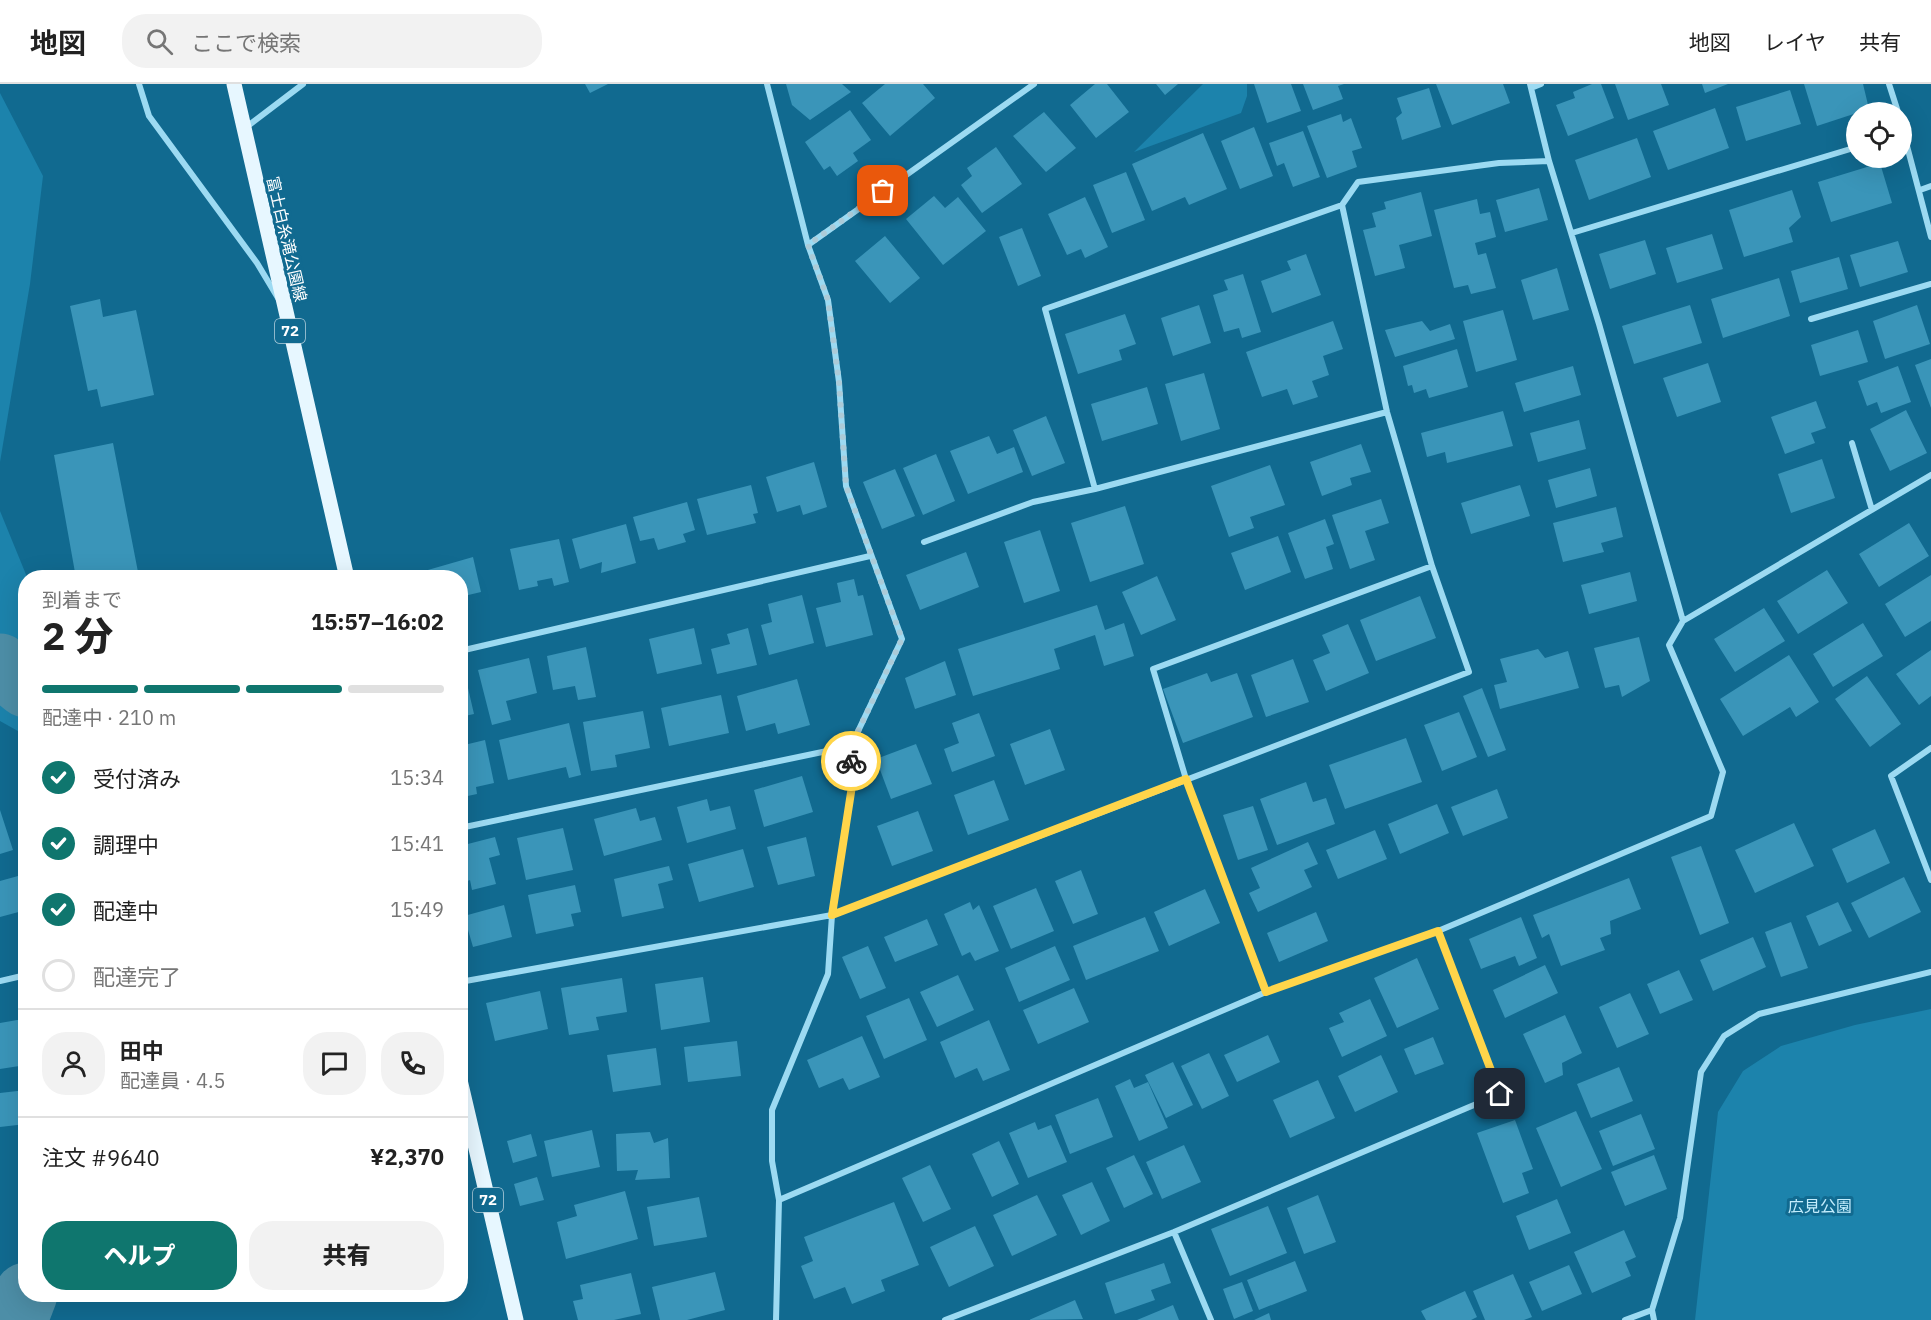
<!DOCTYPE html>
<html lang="ja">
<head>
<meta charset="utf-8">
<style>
  body { margin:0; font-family:"IBM Plex Sans","Noto Sans JP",sans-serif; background:#f2f2f2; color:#222; height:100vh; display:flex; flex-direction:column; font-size:22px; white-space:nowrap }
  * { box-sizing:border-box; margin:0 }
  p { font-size:20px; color:#767676 }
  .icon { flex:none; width:33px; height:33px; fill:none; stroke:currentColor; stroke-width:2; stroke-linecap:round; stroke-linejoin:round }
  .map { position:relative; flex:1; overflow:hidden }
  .sheet { position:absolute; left:18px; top:486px; width:450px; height:732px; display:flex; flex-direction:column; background:#fff; border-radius:24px; box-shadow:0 6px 24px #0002 }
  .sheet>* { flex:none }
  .fabs { position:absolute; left:1846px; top:18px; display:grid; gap:12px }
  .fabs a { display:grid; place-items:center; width:66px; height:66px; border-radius:50%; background:#fff; box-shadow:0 6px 24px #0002; font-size:30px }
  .pin { position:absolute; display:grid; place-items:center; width:51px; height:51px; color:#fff; margin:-26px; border-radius:12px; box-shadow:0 3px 9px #0006 }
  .courier { position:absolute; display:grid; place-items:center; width:60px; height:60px; margin:-30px; border:4px solid #ffd54a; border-radius:50%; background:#fff; color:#222; box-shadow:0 2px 8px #0007 }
  .summary em { font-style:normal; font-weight:800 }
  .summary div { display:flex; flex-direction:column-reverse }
  .summary { display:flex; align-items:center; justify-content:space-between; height:102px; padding:0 24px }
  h1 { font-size:39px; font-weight:800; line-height:45px }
  .bar { display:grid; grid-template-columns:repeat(4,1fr); gap:9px 6px; align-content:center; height:72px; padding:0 24px }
  .bar i { height:8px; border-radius:4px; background:#e0e0e0 }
  .bar .current { background:#0f766e }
  .bar p { grid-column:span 4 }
  .line { display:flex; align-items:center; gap:15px; padding:0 24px; border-top:2px solid #e0e0e0 }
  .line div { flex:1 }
  .round { display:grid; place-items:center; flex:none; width:63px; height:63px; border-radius:24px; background:#f2f2f2 }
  ol { padding:0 24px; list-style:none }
  li { display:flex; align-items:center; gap:18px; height:66px }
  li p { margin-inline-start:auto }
  li .icon { padding:6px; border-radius:50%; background:#0f766e; color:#fff; stroke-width:4 }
  li:last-child { color:#767676 }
  li i { width:33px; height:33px; border:3px solid #e0e0e0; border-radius:50% }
  .action { display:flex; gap:12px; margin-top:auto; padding:12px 24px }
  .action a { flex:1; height:69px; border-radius:24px; background:#0f766e; color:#fff; font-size:24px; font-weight:800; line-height:69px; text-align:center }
  .action a+a { background:#f2f2f2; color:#222 }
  header { display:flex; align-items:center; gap:36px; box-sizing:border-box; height:84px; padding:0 30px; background:#fff; border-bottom:2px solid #e0e0e0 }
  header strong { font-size:28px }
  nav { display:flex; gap:33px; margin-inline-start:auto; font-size:21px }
  .search { width:420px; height:54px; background:#f2f2f2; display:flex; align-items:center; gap:15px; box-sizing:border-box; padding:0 21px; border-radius:24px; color:#767676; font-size:22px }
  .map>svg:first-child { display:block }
  .green { fill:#1c83ac }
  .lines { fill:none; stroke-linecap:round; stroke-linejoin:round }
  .river { stroke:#4d8ea7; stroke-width:63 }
  .building { fill:#3a95b9 }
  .minor { stroke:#9cdaf2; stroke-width:6 }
  .primary { stroke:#e7f7ff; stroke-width:15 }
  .done { stroke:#accbd8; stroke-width:6; stroke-dasharray:0 10.8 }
  .route { stroke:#ffd54a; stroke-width:8 }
  .labels { text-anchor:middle; stroke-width:6; stroke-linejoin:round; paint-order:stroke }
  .shield { fill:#116a90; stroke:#b8d2de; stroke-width:1.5 }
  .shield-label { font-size:15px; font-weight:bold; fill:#fff }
  .street-label { font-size:16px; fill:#fff; stroke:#116a90 }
  .park-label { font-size:16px; fill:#c3edfd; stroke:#116a90 }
</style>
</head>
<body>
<header>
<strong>地図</strong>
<div class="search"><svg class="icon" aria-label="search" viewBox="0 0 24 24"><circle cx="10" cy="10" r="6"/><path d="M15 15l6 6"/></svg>ここで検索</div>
<nav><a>地図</a><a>レイヤ</a><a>共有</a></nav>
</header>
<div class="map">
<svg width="1931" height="1236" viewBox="0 0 1931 1236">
  <rect width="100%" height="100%" fill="#116a90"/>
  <path class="green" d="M1203 0H1247V12L1241 29 1134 68Z
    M0 9 43 92 30 200 0 378Z
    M0 427 27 493 25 651 0 637Z
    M1931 925V1236H1695L1718 1028 1743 987 1781 962 1855 941Z"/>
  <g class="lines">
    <path class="river" d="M0 581 26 602
      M16 1236 26 1210"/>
  </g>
  <path class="building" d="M585 0H608L590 9Z
    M786 0H842L851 8 810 36 792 21Z
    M885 0H923L935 14 890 52 862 19Z
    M1095 0H1107L1129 28 1096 54 1070 21Z
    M1156 0H1178L1165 11Z
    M1254 0H1291L1301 27 1267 39Z
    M1303 0H1344L1338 2 1343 15 1313 26Z
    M1436 0H1503L1510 19 1452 41Z
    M1592 0H1601L1614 34 1568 52 1556 21 1575 14 1573 8Z
    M1615 0H1661L1669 21 1628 36Z
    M1702 0H1728L1705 9Z
    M1804 0H1863L1869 25 1817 42Z
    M1429 4 1441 43 1402 56 1396 34 1402 29 1397 14Z
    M1790 6 1801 40 1746 57 1736 23Z
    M1715 24 1729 64 1668 86 1653 47Z
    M850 26 871 56 853 69 858 77 837 92 830 82 824 86 805 58Z
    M1044 28 1076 64 1046 88 1013 52Z
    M1341 30 1343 38 1351 34 1362 64 1352 67 1357 83 1327 94 1307 42Z
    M1254 43 1273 92 1240 105 1221 57Z
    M1303 47 1320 93 1293 103 1284 79 1277 82 1269 59Z
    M1203 49 1227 105 1189 121 1185 113 1152 127 1132 80Z
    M1637 54 1651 93 1589 116 1575 76Z
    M996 63 1022 100 982 129 961 101 972 92 967 84Z
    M1880 79 1892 119 1831 138 1818 98Z
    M1126 88 1145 136 1112 149 1093 101Z
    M1539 104 1548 136 1505 148 1496 116Z
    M1792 106 1801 133 1789 144 1793 158 1744 173 1729 126Z
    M1421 108 1432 152 1399 161 1405 184 1375 192 1363 146 1376 143 1372 129 1386 125 1384 118Z
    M934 112 945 124 958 113 986 147 943 181 906 135Z
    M1085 113 1108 163 1085 174 1081 165 1067 171 1048 130Z
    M1477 115 1480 130 1490 128 1496 153 1475 159 1478 171 1486 169 1496 204 1471 210 1468 201 1454 204 1434 126Z
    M1022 144 1041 192 1018 202 999 153Z
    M1712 150 1723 185 1677 199 1666 164Z
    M885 152 920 194 890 219 855 177Z
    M1645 156 1656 190 1610 205 1599 170Z
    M1898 157 1908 188 1860 203 1850 171Z
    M1306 170 1321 211 1272 229 1261 197 1291 186 1287 177Z
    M1839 173 1848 205 1800 219 1791 187Z
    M1557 184 1569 226 1533 236 1521 196Z
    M1243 190 1261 248 1242 254 1239 244 1224 248 1213 211 1228 206 1224 196Z
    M1779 194 1790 232 1723 254 1711 215Z
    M100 215 103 233 136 226 154 311 101 323 97 305 88 307 70 222Z
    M1199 221 1211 259 1173 272 1161 234Z
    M1690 221 1702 259 1634 280 1622 242Z
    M1917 221 1930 260 1885 275 1873 237Z
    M1503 226 1517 276 1476 288 1463 237Z
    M1125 230 1136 260 1119 266 1122 276 1078 290 1065 250Z
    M1333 237 1343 265 1323 272 1329 291 1312 297 1318 313 1293 321 1287 305 1262 313 1246 268Z
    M1422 237 1430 247 1450 240 1455 255 1395 273 1385 246Z
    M1858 246 1868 278 1820 292 1811 261Z
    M1457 265 1468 303 1429 314 1426 305 1414 309 1412 301 1408 302 1403 282Z
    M1931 275V324L1915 281Z
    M1708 279 1721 318 1677 333 1663 294Z
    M1573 282 1581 311 1524 328 1515 299Z
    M1898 282 1911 318 1881 329 1877 318 1867 322 1858 297Z
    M1204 289 1220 345 1181 357 1165 300Z
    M1147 303 1158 340 1102 357 1091 320Z
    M1816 317 1826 344 1811 349 1815 359 1785 370 1771 333Z
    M1906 326 1927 369 1890 387 1870 345Z
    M1503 327 1513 362 1447 379 1445 368 1427 373 1421 349Z
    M1046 332 1065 379 1032 392 1013 346Z
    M1579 336 1586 365 1538 378 1530 349Z
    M989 352 997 370 1014 363 1023 388 968 410 950 367Z
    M113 359 138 488 119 494H76L54 371Z
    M1361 360 1371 388 1350 394 1352 401 1322 412 1310 378Z
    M936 370 955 417 923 431 903 384Z
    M1822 375 1835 414 1791 429 1778 390Z
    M814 378 827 423 803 431 800 421 777 428 766 393Z
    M1270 381 1285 421 1250 433 1254 444 1229 453 1211 402Z
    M1590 384 1597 412 1556 424 1548 396Z
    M895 385 915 432 882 445 863 398Z
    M751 401 758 429 753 430 756 439 707 451 697 415Z
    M1520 401 1530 432 1471 450 1461 419Z
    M1381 415 1389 439 1365 447 1375 476 1350 485 1332 431Z
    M687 418 695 446 683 450 686 458 658 466 654 454 640 457 633 433Z
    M1125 422 1144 480 1090 498 1071 439Z
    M1616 423 1623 453 1601 459 1604 468 1563 478 1553 439Z
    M1325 435 1334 460 1326 463 1333 485 1305 495 1288 449Z
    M1909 439 1929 472 1879 503 1859 470Z
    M626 440 636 479 601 489 602 478 580 485 572 455Z
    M1040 446 1060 507 1024 519 1004 458Z
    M1278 452 1291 488 1245 506 1231 469Z
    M559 455 569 498 554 502 552 494 537 497 538 502 519 506 510 465Z
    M966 468 979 503 920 526 906 491Z
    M473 473 481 508 460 513V494H400Z
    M1827 486 1848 519 1798 550 1777 517Z
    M1630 488 1637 517 1589 530 1581 501Z
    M1931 491V537L1905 553 1885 520Z
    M1157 492 1176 536 1141 551 1122 508Z
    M854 495 858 512 863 511 873 551 826 563 816 524 841 518 837 499Z
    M802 511 814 559 769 571 761 541 772 538 768 520Z
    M1420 512 1436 554 1376 577 1360 536Z
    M1097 521 1105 546 1124 539 1134 572 1104 582 1095 551 1054 565 1060 585 973 612 958 565Z
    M1764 524 1785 557 1735 588 1714 555Z
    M1863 539 1883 572 1833 603 1813 570Z
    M1348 540 1369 589 1326 607 1313 576 1330 569 1322 551Z
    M694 544 702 580 657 590 649 555Z
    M748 544 757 581 717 590 711 565 730 560 727 550Z
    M1639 553 1650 597 1622 613 1619 601 1605 604 1594 564Z
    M586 563 596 613 578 616 575 602 553 606 547 572Z
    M1538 565 1545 574 1568 567 1579 604 1500 625 1494 601 1507 598 1500 575Z
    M1931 566V612L1919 621 1896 590Z
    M1789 571 1819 618 1796 633 1790 623 1743 652 1720 615Z
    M529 574 537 609 506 617 511 636 492 641 478 586Z
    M1293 575 1309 618 1266 633 1251 591Z
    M945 577 956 611 915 625 905 594Z
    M1207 589 1211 598 1237 589 1253 633 1183 659 1163 605Z
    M1867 592 1901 640 1870 663 1835 615Z
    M797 595 810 641 778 650 775 639 746 647 737 612Z
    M468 604 474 630 460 633V606Z
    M1482 604 1506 666 1488 673 1463 612Z
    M721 611 729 649 669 662 661 624Z
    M643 627 650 664 615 671 617 683 591 687 583 638Z
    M1459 628 1477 673 1442 687 1424 641Z
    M979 629 995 672 952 688 944 665 959 659 952 639Z
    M569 639 581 691 569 694 566 683 508 696 499 656Z
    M1050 645 1065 686 1025 701 1010 660Z
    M1406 654 1422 698 1345 725 1329 681Z
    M485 656 494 699 476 703 477 710 463 713 460 662Z
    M916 660 932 700 891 715 876 675Z
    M802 692 813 728 764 743 754 706Z
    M994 696 1009 736 968 751 954 711Z
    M1306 698 1313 718 1326 714 1335 740 1277 761 1260 715Z
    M1497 705 1508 734 1463 752 1451 723Z
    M707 715 710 727 730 722 736 745 687 759 677 723Z
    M1437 720 1449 749 1400 770 1388 740Z
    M1253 722 1268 766 1238 776 1223 731Z
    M636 724 640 737 655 733 662 756 604 772 594 735Z
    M0 726 13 766 0 770Z
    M918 727 933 767 892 782 877 742Z
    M1794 739 1814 782 1755 809 1735 766Z
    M563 744 573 786 526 796 517 754Z
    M1875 745 1890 779 1847 799 1832 765Z
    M1375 746 1387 775 1338 795 1326 766Z
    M495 753 500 771 489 774 496 800 472 806 470 796 462 799 460 762Z
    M806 753 815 792 778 801 767 763Z
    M1308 758 1318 780 1304 786 1312 803 1258 828 1249 809 1260 804 1251 784Z
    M1701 762 1729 839 1700 851 1671 773Z
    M743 765 754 803 699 818 688 780Z
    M669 782 673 796 658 800 664 824 622 833 614 795Z
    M1081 786 1098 830 1073 840 1055 797Z
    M18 792 26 826 0 833V797Z
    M1904 793 1921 828 1869 854 1851 819Z
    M1629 794 1641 825 1610 837 1611 850 1600 854 1605 866 1561 882 1549 850 1542 854 1533 831Z
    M575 801 581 828 571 830 574 842 536 850 528 811Z
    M1036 804 1054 847 1011 865 993 822Z
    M1205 805 1220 839 1169 862 1154 828Z
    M970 818 973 826 979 821 999 867 975 877 970 868 962 872 944 830Z
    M1838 818 1852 847 1819 862 1806 832Z
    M504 821 512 853 473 863 464 832Z
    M1316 828 1328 857 1279 878 1267 849Z
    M1145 833 1159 867 1086 896 1073 862Z
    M1521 833 1537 874 1519 882 1515 872 1481 885 1469 855Z
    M927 835 938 861 895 878 884 853Z
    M1791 838 1808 884 1781 893 1765 848Z
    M1753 853 1766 883 1713 907 1700 876Z
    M868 862 886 904 860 915 842 873Z
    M1055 862 1070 896 1019 918 1005 884Z
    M1417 874 1439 925 1397 944 1374 894Z
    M1545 881 1558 909 1505 934 1493 906Z
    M1679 886 1693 916 1660 930 1647 900Z
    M958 891 974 926 937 943 920 908Z
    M703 893 710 938 661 946 655 900Z
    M622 894 627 928 596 933 599 946 569 951 561 904Z
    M1074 904 1089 938 1038 960 1023 926Z
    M540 907 548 945 495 957 486 919Z
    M1630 909 1649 950 1617 964 1599 923Z
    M909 914 927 956 884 975 866 932Z
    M1370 915 1387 952 1342 973 1329 944 1344 938 1339 929Z
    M1565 931 1582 969 1562 979 1563 991 1545 999 1523 950Z
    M23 935 26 981 0 985V939Z
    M989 936 1010 986 983 997 977 984 955 994 940 958Z
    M1268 951 1280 978 1237 998 1224 971Z
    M862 952 880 993 849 1006 843 994 819 1004 807 976Z
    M1433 953 1444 980 1415 991 1404 965Z
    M737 957 741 992 688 998 684 963Z
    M656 964 661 1001 613 1008 607 971Z
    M1209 969 1229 1012 1202 1025 1181 982Z
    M1381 971 1398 1008 1355 1028 1338 992Z
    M1173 978 1193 1021 1166 1034 1145 991Z
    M1619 983 1633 1017 1591 1034 1577 1000Z
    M1130 995 1134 1004 1148 998 1168 1044 1139 1057 1115 1002Z
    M1318 996 1335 1034 1290 1054 1273 1016Z
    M26 1006V1040L0 1043V1009Z
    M1098 1014 1113 1053 1070 1070 1055 1031Z
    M1576 1027 1602 1085 1561 1103 1536 1044Z
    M1641 1030 1655 1065 1613 1082 1599 1047Z
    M1515 1036 1533 1085 1522 1089 1529 1109 1503 1119 1477 1049Z
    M1035 1038 1038 1046 1051 1041 1067 1078 1028 1094 1009 1049Z
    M592 1046 600 1083 552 1093 544 1057Z
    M650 1048 654 1059 668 1054 670 1094 635 1096 638 1086 617 1087 616 1050Z
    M531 1050 537 1072 513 1079 507 1057Z
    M999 1057 1019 1100 992 1113 972 1070Z
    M1184 1061 1201 1098 1162 1115 1146 1078Z
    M1134 1071 1153 1110 1124 1124 1106 1084Z
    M1654 1071 1667 1105 1625 1122 1611 1088Z
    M930 1081 951 1125 923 1138 902 1094Z
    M537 1093 544 1116 520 1122 514 1100Z
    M1092 1098 1110 1137 1081 1151 1062 1111Z
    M625 1107 638 1155 566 1175 557 1138 577 1132 574 1121Z
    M1037 1111 1057 1151 1012 1172 993 1131Z
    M1318 1111 1336 1158 1304 1170 1287 1124Z
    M699 1113 707 1153 654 1162 647 1123Z
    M1557 1115 1571 1149 1529 1166 1516 1132Z
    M894 1118 919 1181 881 1196 885 1207 852 1220 845 1203 814 1215 801 1182 813 1177 804 1153Z
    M1268 1122 1287 1169 1230 1192 1211 1145Z
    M975 1142 994 1182 949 1203 930 1163Z
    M1624 1146 1636 1173 1625 1178 1631 1192 1592 1209 1574 1168Z
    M1295 1177 1307 1207 1259 1226 1247 1196Z
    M1164 1179 1171 1199 1151 1206 1155 1216 1115 1230 1105 1199Z
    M1569 1181 1582 1210 1542 1227 1529 1198Z
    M715 1188 725 1226 687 1236H660L652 1203Z
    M631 1189 641 1230 614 1236H578L573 1217 583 1215 580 1201Z
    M1513 1190 1532 1233 1524 1236H1485L1473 1207Z
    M1242 1198 1253 1227 1234 1235 1223 1205Z
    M1465 1207 1477 1233 1471 1236H1426L1421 1227Z
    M1075 1216 1083 1235 1029 1236Z
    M1173 1221 1179 1236H1137Z
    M1269 1229 1271 1236H1254Z"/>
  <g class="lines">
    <path class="minor" d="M139 0 149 32 257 179 278 214
      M767 0 808 161 828 216 839 298 846 402 902 555 851 662 852 702 832 831 828 890 772 1026V1077L779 1116 776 1236
      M1530 0 1549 77 1599 240 1683 537
      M1889 0 1898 28
      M1531 4 1541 0
      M1902 43 1931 153
      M245 44 303 0
      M1920 106 1931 102
      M1572 149 1857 63
      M808 161 1034 0
      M1811 235 1931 200
      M1852 359 1872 426
      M1095 405 1045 225 1342 121 1358 98 1499 79 1549 77
      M924 458 1033 418 1095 405 1387 328
      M460 567 870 472
      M1931 664 1891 692 1931 796
      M460 744 851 662
      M0 897 26 891
      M460 898 832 831 1469 588 1432 482 1387 328 1342 121
      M1266 908 1186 695 1153 585 1432 482
      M779 1116 1266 908 1438 847 1711 732 1723 688 1669 561 1683 537 1931 391
      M1174 1148 1211 1236
      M945 1236 1174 1148 1500 1010 1438 847
      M1625 1236 1652 1226
      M1654 1236 1652 1226 1680 1134 1701 988 1724 952 1759 930 1931 888"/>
    <path class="primary" d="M234 0 347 494
      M460 996 516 1236"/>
  </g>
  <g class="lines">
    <path class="done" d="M851 677V662L902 555 846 402 839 298 828 216 808 161 883 107"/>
    <path class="route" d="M851 677 852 702 832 831 1186 695 1266 908 1438 847 1500 1010"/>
  </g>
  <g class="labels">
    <g class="shield">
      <rect x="275" y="235" width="30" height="24" rx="4.5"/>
      <rect x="473" y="1104" width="30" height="24" rx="4.5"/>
    </g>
    <g class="shield-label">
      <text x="290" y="252">72</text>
      <text x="488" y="1121">72</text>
    </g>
    <g class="street-label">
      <text transform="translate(287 155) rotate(77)" y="6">富士白糸滝公園線</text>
    </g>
    <g class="park-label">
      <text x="1820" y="1128">広見公園</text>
    </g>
  </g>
</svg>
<div class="fabs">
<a><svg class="icon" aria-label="locate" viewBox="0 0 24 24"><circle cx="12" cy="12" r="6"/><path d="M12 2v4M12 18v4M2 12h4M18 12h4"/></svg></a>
</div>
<div class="pin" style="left:883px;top:107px;background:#ea580c"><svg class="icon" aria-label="bag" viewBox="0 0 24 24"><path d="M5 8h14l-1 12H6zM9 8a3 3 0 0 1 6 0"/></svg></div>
<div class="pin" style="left:1500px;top:1010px;background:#1f2937"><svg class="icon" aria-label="home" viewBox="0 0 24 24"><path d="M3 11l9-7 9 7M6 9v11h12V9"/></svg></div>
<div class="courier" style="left:851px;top:677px"><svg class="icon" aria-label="bike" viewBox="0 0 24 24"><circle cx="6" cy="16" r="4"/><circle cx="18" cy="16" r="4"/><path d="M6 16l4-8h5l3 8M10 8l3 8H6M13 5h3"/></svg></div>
<section class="sheet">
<div class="summary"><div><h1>2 分</h1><p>到着まで</p></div><em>15:57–16:02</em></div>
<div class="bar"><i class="current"></i><i class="current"></i><i class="current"></i><i></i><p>配達中 · 210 m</p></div>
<ol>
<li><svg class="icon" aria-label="check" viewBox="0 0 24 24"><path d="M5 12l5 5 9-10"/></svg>受付済み<p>15:34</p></li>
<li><svg class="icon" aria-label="check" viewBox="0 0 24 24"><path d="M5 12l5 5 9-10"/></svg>調理中<p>15:41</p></li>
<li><svg class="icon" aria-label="check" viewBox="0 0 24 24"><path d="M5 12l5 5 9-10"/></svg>配達中<p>15:49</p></li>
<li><i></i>配達完了</li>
</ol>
<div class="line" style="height:108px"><a class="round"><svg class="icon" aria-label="person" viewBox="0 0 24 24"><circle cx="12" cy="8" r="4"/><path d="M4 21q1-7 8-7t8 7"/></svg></a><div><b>田中</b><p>配達員 · 4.5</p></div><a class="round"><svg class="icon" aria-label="chat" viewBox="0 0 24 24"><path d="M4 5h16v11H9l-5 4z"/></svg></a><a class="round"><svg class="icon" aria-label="phone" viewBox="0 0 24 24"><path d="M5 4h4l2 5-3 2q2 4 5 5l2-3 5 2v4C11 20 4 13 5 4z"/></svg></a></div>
<div class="line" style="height:78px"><div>注文 #9640</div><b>¥2,370</b></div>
<div class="action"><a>ヘルプ</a><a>共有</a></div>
</section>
</div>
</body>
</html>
